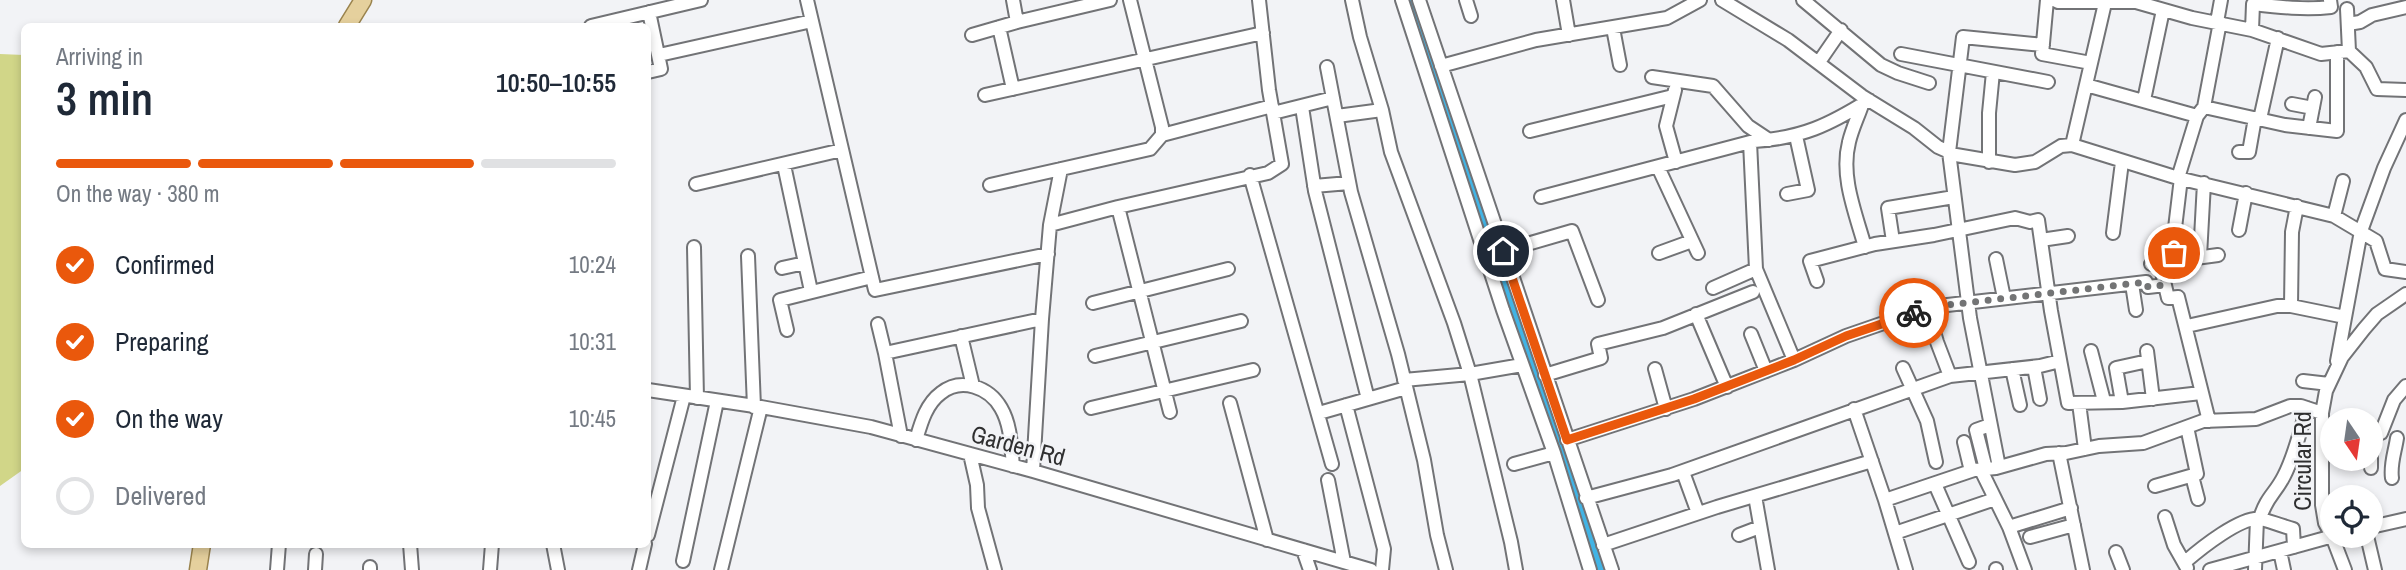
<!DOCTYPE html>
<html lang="en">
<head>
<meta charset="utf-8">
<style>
  body { margin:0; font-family:"Archivo Narrow",sans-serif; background:#f2f2f3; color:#1f2937; height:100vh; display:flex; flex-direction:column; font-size:26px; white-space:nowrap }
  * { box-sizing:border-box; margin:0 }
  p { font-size:23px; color:#747a83 }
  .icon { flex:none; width:38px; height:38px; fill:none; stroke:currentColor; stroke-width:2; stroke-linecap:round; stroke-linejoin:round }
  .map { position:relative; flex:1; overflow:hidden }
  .panel { position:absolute; left:21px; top:23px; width:630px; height:525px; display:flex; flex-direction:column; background:#fff; border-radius:10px; box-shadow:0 4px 10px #0003 }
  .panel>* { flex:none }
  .needle { width:46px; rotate:167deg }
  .controls { position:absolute; left:2320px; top:408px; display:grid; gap:14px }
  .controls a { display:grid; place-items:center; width:63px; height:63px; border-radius:50%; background:#fff; box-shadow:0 4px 10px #0003; font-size:35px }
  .pin { position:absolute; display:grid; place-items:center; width:60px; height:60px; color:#fff; margin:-30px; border:4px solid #fff; border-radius:50%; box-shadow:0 2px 7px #0007 }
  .courier { position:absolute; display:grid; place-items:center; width:70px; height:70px; margin:-35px; border:5px solid #ea580c; border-radius:50%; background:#fff; color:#222; box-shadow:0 2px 9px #0007 }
  .summary em { font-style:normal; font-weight:600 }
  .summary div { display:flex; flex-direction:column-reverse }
  .summary { display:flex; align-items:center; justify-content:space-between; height:119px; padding:0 35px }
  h1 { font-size:46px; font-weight:600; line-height:52px }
  .bar { display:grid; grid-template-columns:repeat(4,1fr); gap:10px 7px; align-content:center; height:84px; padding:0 35px }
  .bar i { height:9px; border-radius:5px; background:#e0e1e3 }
  .bar .active { background:#ea580c }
  .bar p { grid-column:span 4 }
  ol { padding:0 35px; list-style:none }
  li { display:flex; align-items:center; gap:21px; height:77px }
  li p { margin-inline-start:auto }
  li .icon { padding:7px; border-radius:50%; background:#ea580c; color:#fff; stroke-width:4 }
  li:last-child { color:#747a83 }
  li i { width:38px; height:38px; border:4px solid #e0e1e3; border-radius:50% }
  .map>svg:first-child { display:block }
  .park { fill:#d1d688 }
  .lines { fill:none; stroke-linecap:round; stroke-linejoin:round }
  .canal { stroke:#42b4e5; stroke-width:10 }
  .minor-casing { stroke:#727376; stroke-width:16 }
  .major-casing { stroke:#9a834d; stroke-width:19 }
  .minor { stroke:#fff; stroke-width:12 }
  .major { stroke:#e5d09d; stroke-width:16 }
  .done { stroke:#737475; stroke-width:7; stroke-dasharray:0 12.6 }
  .route { stroke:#ea580c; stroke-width:9 }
  .labels { text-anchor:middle; stroke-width:5; stroke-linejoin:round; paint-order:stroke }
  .street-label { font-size:24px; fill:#2f2f30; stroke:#f2f3f6 }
</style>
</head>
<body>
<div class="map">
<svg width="2406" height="570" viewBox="0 0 2406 570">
  <rect width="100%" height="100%" fill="#f2f3f6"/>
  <path class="park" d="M0 54 24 55V469L0 486Z"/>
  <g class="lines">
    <path class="canal" d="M1412 0 1602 570"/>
    <defs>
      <path id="minor" d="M807 0 875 290 1048 254
        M1013 0 1017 22
        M1352 0 1360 37 1382 110 1391 152 1454 323 1470 374 1511 542 1516 570
        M1402 0 1503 310 1554 453 1590 570
        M1419 0 1612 570
        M1466 0 1471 16
        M1563 0 1569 35
        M1722 0 1788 40 1862 96 1914 128 1938 147 1956 155 2015 165 2035 162 2061 146 2072 145 2178 178 2334 216 2376 241 2385 269 2406 272
        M1803 0 1881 65 1898 73 1929 83
        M2047 0 2042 54 2091 63
        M2054 0 2058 2H2136L2192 18 2252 30 2321 54 2349 51
        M2347 9 2349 51 2366 67 2377 89 2406 90
        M2217 22 2221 0
        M2348 24 2360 22 2372 15 2406 7
        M591 26 701 0
        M999 27 1013 89
        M1613 28 1620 65
        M2252 30 2253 4C2279 7 2305 10 2331 7L2330 0
        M972 35 1017 22 1110 0
        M1901 54 2048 82
        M659 55 812 21
        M1819 62 1841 30
        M1441 66 1536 40 1667 18 1700 0
        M1327 67 1351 192 1398 354 1424 460 1437 535 1446 570
        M648 72 661 69 649 12
        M1652 77 1713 86 1748 126 1769 140
        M2086 85 2197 116
        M1675 90 1666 126 1676 162
        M985 95 1263 33
        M2144 100 2163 10
        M2292 104 2313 108
        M1862 105C1858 117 1852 129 1849 142 1840 177 1856 214 1865 247
        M1302 107 1315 191 1368 399
        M2204 107 2285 125 2337 131V52
        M1273 113 1333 98
        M1337 116 1382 110
        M2260 119 2278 38
        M2309 128 2315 97
        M1530 131 1673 96
        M1162 135 1272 106
        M1750 142 1756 269 1794 360
        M2072 145 2105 3
        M2239 152H2249L2255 118
        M1989 162V113L1993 72
        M784 165 811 291
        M1658 167 1698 253
        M1250 175 1332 464
        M2178 178 2197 116 2204 107 2220 22
        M696 184 842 150
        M990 185 1150 149 1162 135V127L1130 0
        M1314 186 1349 183
        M1787 194 1808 190 1796 136
        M1541 197 1754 141C1802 138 1829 125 1869 100
        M1118 207 1170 412
        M2334 216 2343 181
        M1050 225 1061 169
        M2239 230 2246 193
        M2113 233 2122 162
        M2041 240 2068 236
        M1893 241 1888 208 1954 197
        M694 247 697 398
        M1503 251 1572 231 1598 300
        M1659 253 1692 241
        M748 256 754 407
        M2200 256 2204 183
        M1996 259 2004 298
        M2175 260V228L2181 178
        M2151 264 2218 255
        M2160 264 2168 298 2178 297 2209 421
        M782 268 805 263
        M1817 281 1810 261 1875 244 1934 235 2015 218 2030 222 2038 220 2051 311 2068 403 2122 402 2201 393
        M2132 284 2136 310
        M1713 288 1756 269
        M1093 303 1228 269
        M2291 306 2292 232 2297 206
        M1927 308 1937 342 1950 376
        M1696 314 1727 387
        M878 324 885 353
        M2187 326 2277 306H2291L2345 317
        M787 330 780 300 872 277
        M1751 334 1766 371
        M961 336 973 386
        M2091 351 2104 401
        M2147 351 2153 399
        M1095 356 1241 321
        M2337 361 2361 231 2384 168 2406 120
        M2034 367 2040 399
        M1903 368 1927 421 1936 462
        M1655 369 1666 409
        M2012 369 2020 405
        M1545 375 1601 358 1598 344 1663 328 1753 292
        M1404 380 1470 374 1522 365
        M2303 381 2329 384
        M648 390 761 407 871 427 1033 471 1371 570
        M2122 402 2116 368 2148 361
        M1230 403 1267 540
        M2079 403 2085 449
        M1346 405 1384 549 1382 570
        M1091 408 1253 370
        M1854 409 1885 500 1906 570
        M1319 413 1406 388
        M2381 433 2394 400 2406 386
        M901 436 885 353 1042 319
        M916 440C921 423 926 404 941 393 961 377 989 387 1001 408 1011 425 1011 446 1013 466
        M1567 440 1694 399 1794 360 1846 336 1930 307 2146 282 2148 287 2165 285
        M1964 442 1971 471
        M2059 453 2083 570
        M970 454 977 485 978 508 995 570
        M2371 458V468
        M1514 464 1554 453
        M1999 467 1970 318 1949 152 1963 37 2043 45
        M1986 469 1976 430 1990 425
        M1981 470 2009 527 2025 570
        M1033 471 1042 319 1050 225 1118 207 1268 173 1282 164 1269 90 1259 0
        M1683 472 1698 513
        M2192 476 2198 499
        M2392 478C2390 464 2395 452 2397 438
        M1328 480 1344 562
        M1935 484 1969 562
        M2155 486 2197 474 2187 427
        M1755 496 1768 570
        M1586 498 1672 475 1950 376 2040 366 2060 361
        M1885 500 1974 470 1996 468 2046 454 2066 453 2099 446 2143 443 2203 421 2256 419 2290 406H2301L2322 413
        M2165 517 2174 545 2187 568
        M2260 518C2267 496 2275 494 2284 476 2295 455 2300 431 2307 408
        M2009 527 2071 508
        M2371 527 2406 519
        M1895 533 1995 499
        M648 535 684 396
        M1739 535 1760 527
        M2367 536 2375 570
        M2030 537 2074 525
        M410 544 412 570
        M553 544 558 570
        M1603 545 1717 507 1872 461
        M1303 550 1310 570
        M2280 551 2284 570
        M2116 552 2123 570
        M683 561 717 401
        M2185 562C2200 549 2242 515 2261 519 2272 522 2283 526 2293 529L2294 547
        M370 567V570
        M1996 569V570
        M277 570 279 544
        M315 570 316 554
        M490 570 492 544
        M639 570 645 544
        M721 570 761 407
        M2210 570 2333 536
        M2255 570 2257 519
        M2345 570 2332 536 2325 523 2322 505V413L2326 391 2342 357 2364 329 2377 314 2406 294"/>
      <path id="major" d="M347 26 363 0
        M198 570 202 544"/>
    </defs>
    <use href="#minor" class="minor-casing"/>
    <use href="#major" class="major-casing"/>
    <use href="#minor" class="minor"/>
    <use href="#major" class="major"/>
  </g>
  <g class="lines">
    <path class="done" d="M1914 313 1930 307 2146 282 2148 287 2165 285 2160 264 2175 260 2174 253"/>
    <path class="route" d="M1503 251 1567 440 1694 399 1794 360 1846 336 1914 313"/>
  </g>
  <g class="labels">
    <g class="street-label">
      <text transform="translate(1018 446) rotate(15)" y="8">Garden Rd</text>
      <text transform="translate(2303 461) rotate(-90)" y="8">Circular Rd</text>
    </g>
  </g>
</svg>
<div class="controls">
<a><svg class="needle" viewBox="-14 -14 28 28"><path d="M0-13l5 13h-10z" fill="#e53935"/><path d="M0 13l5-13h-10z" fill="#747a83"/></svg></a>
<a><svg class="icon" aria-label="locate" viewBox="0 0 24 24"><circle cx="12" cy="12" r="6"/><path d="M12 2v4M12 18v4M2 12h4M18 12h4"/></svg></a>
</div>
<div class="pin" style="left:2174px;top:253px;background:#ea580c"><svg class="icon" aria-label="bag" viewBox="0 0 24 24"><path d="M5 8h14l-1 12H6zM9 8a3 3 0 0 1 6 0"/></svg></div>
<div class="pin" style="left:1503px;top:251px;background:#1f2937"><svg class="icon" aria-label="home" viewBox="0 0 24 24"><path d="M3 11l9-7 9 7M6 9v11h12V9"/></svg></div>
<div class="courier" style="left:1914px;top:313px"><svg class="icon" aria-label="bike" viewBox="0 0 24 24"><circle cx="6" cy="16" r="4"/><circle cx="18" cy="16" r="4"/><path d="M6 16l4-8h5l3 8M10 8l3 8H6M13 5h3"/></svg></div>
<section class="panel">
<div class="summary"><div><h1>3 min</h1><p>Arriving in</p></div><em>10:50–10:55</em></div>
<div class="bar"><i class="active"></i><i class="active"></i><i class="active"></i><i></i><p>On the way · 380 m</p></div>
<ol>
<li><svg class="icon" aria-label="check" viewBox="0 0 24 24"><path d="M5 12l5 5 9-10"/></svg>Confirmed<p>10:24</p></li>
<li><svg class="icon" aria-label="check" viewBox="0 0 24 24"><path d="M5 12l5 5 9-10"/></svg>Preparing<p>10:31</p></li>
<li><svg class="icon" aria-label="check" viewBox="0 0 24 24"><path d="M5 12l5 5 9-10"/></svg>On the way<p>10:45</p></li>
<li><i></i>Delivered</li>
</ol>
</section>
</div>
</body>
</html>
